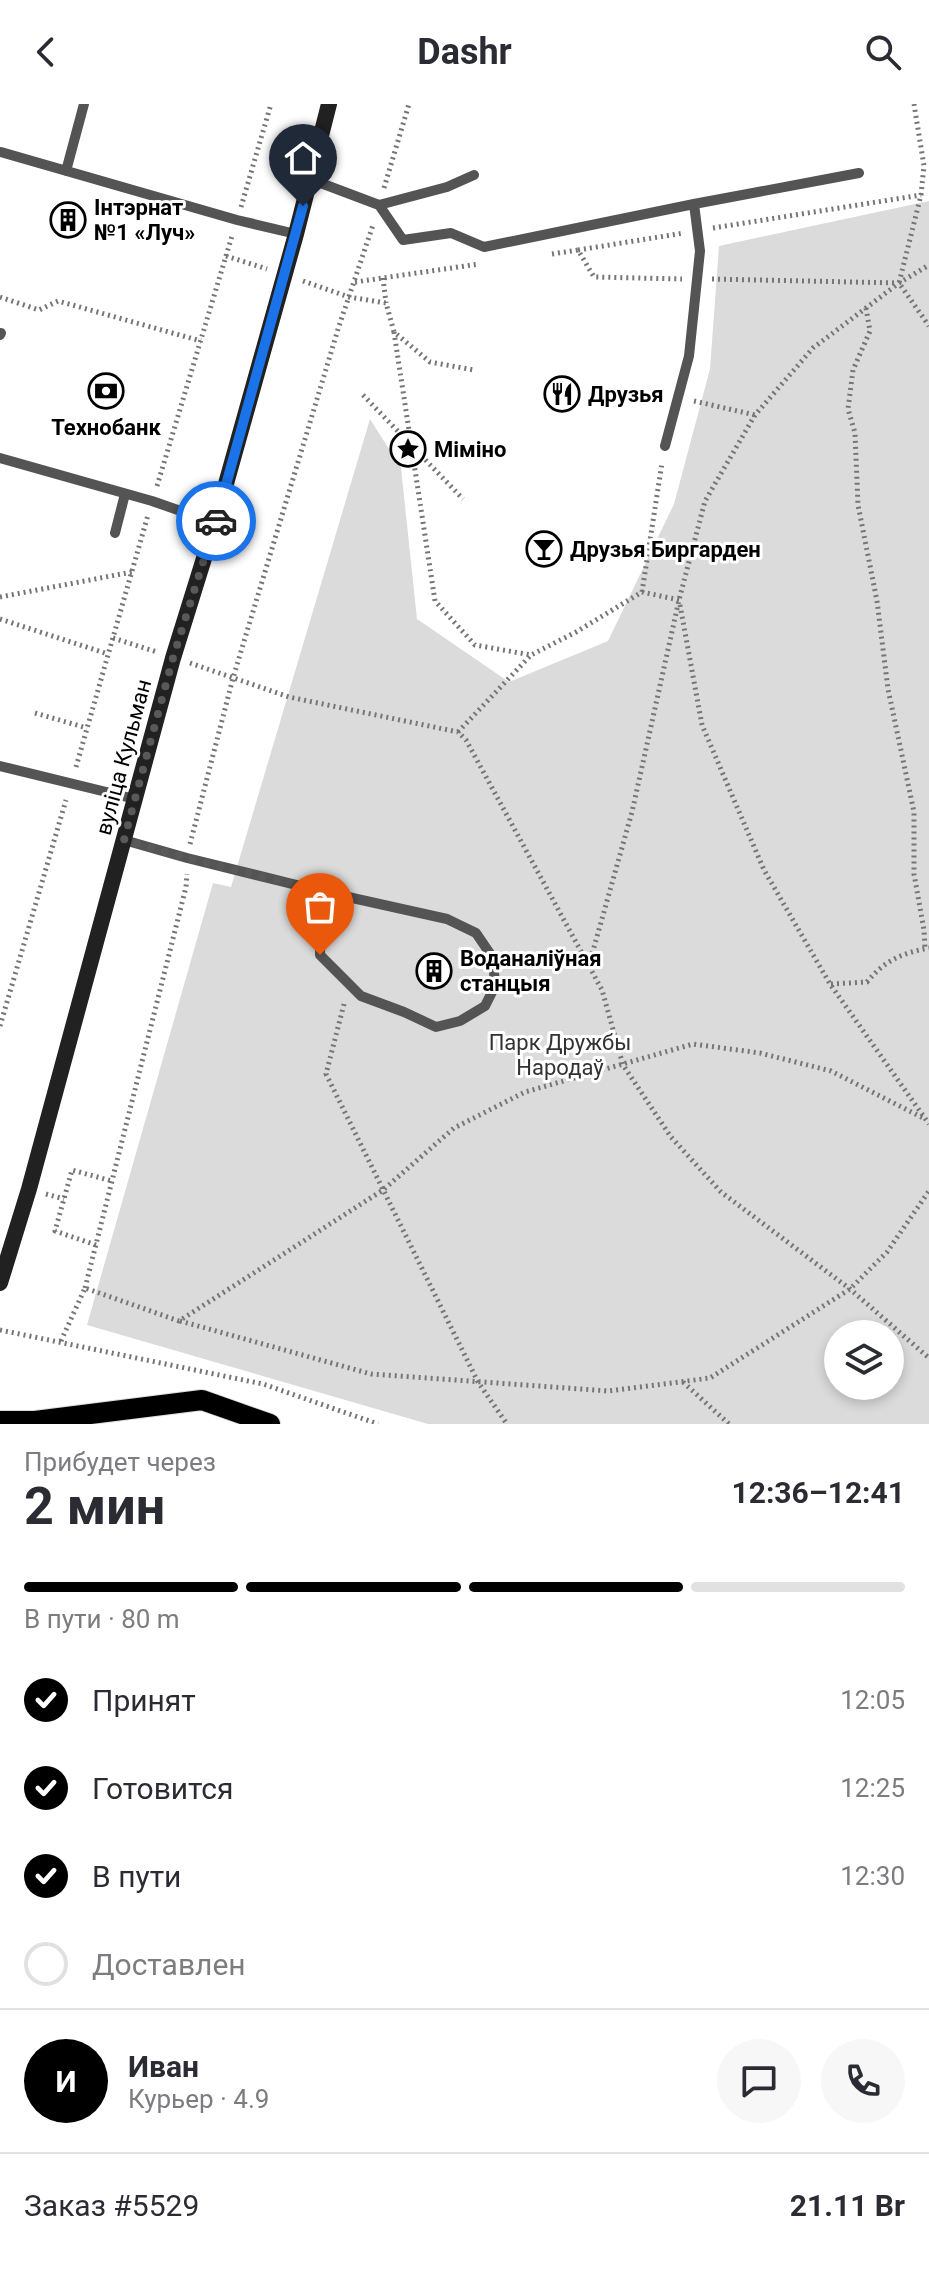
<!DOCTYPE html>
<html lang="ru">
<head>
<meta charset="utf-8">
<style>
  body { margin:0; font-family:Roboto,sans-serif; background:#f7f7f7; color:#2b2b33; height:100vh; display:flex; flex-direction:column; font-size:30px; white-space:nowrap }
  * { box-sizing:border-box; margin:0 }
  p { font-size:26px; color:#7c7c81 }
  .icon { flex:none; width:44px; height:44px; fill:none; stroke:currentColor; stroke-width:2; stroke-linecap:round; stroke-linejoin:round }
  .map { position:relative; height:1320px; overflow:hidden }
  .panel { display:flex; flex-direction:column; background:#fff; flex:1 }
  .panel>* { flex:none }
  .fabs { position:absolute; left:824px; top:1216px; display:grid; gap:16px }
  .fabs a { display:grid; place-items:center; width:80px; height:80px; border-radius:50%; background:#fff; box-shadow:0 4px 12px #0003; font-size:40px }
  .pin { position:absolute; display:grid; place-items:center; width:68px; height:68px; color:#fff; margin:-82px -34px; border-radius:50% 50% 50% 0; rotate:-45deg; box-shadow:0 0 8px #0007 }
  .pin .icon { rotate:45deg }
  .courier { position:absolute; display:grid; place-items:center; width:80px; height:80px; margin:-40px; border:6px solid #1a73e8; border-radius:50%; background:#fff; color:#222; box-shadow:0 2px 10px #0007 }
  .summary em { font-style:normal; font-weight:700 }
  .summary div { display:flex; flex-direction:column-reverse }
  .summary { display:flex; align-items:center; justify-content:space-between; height:136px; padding:0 24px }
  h1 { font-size:52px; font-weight:700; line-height:60px }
  .bar { display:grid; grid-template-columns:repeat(4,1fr); gap:12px 8px; align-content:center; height:96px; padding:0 24px }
  .bar i { height:10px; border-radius:6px; background:#e1e1e2 }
  .bar .selected { background:#000 }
  .bar p { grid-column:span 4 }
  .line { display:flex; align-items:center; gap:20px; padding:0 24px; border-top:2px solid #e1e1e2 }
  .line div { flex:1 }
  .round { display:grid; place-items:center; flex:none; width:84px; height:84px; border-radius:42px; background:#f7f7f7 }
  ol { padding:0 24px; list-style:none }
  li { display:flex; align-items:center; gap:24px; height:88px }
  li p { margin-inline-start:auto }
  li .icon { padding:8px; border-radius:50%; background:#000; color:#fff; stroke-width:4 }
  li:last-child { color:#7c7c81 }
  li i { width:44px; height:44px; border:4px solid #e1e1e2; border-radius:50% }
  header { display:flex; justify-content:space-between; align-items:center; height:104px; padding:0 24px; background:#fff; font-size:36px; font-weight:700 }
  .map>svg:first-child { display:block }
  .green { fill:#dbdbdb; fill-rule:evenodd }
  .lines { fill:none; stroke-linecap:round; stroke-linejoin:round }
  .primary-casing { stroke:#dbdbdb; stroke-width:22 }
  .path { stroke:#767676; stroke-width:5; stroke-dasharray:2 4; stroke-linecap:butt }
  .lane { stroke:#545454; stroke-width:10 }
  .secondary { stroke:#212121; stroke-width:16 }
  .primary { stroke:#000; stroke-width:20 }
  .done { stroke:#595959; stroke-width:8; stroke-dasharray:0 14.4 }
  .route { stroke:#1a73e8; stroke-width:10 }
  .labels { text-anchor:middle; stroke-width:6; stroke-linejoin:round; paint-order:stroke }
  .poi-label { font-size:22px; font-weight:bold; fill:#000; stroke:#fff; text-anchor:start }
  .street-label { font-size:22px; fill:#000; stroke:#fff }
  .park-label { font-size:22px; fill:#323232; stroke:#fff }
</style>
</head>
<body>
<header><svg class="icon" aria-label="back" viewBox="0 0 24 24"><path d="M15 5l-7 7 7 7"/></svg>Dashr<svg class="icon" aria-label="search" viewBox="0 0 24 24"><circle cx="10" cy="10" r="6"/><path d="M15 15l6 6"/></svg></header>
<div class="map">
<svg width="929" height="1320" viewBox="0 0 929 1320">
  <rect width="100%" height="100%" fill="#fff"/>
  <path class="green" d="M929 97V1320H428L87 1221 213 779 231 783 370 315 401 364 417 515 509 578 608 537 674 400 710 265 719 142ZM838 1230H890V1282H838Z"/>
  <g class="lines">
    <defs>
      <path id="primary" d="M0 1317H35L202 1296 270 1320"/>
    </defs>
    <use href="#primary" class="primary-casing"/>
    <path class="path" d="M914 0 924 62 921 91 899 179 929 222
      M384 84 409 0
      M241 103 271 0
      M713 124 921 91
      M578 146 684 129
      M552 150 578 146 594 173 682 175
      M226 152 267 165
      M383 174 386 199
      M712 175 898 179
      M303 177 349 193 386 199 394 228 430 258 474 266
      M355 178 479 160
      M0 193 39 206 58 197 201 237
      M866 204 870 227 853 266 848 305 855 329 858 401 877 497 888 585 914 708V770L924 826 925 844
      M394 228 435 497 475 541 531 551 576 528 642 488 679 496
      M363 291 463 395
      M694 297 755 311
      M157 382 232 132
      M642 488 662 359
      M0 493 132 468
      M680 501 702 621 764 766 830 880 929 1020
      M0 515 108 550
      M113 534 157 548
      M190 559 289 593 458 628 466 636 602 886 623 961 671 1033 721 1088 850 1185 929 1254
      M35 609 87 624
      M458 628 530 552
      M76 663 148 411
      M190 740 233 574 339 222 373 121
      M589 861 632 708 679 496 705 397 755 311 813 244 899 179 929 161
      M831 880 867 878C884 857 902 849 929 844
      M344 900 326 970 478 1278 507 1320
      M0 922 66 696
      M46 1090 64 1095
      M96 1141 55 1127 72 1066 112 1077
      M85 1184 186 783 187 770
      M180 1217 371 1270 609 1287 710 1274 850 1185 887 1148 929 1087
      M0 1226 263 1280 378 1320
      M61 1237 85 1184 179 1217 383 1086 454 1024 525 988 693 940 760 949 831 967 925 1015
      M683 1278 729 1320"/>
    <path class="lane" d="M1 48 237 116 296 130
      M66 67 84 0
      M310 75 379 101 447 83 474 71
      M379 101 403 136 451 129 484 143 694 100 859 69
      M0 231 1 229
      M665 342 689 252 700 147 694 100
      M0 354 152 397 215 419
      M115 429 125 390
      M0 662 135 695
      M124 736 187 754 321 787 447 815 476 829 493 854 495 882 485 902 460 917 436 923 404 908 361 892 320 851 321 787"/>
    <path class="secondary" d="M0 1179 29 1085 173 554 215 419 296 130 329 0"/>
    <use href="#primary" class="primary"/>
  </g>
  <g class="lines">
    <path class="done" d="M216 417 173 554 124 736 187 754 321 787 320 851"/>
    <path class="route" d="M216 417 303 102"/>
  </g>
  <defs>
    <symbol id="building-ring" viewBox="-11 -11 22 22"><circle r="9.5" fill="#fff" stroke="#000" stroke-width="1.5"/><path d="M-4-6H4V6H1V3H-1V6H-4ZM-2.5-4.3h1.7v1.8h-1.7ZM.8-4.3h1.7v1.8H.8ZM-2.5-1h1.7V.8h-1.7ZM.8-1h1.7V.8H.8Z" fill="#000"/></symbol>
    <symbol id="bank-ring" viewBox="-11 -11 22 22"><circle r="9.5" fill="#fff" stroke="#000" stroke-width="1.5"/><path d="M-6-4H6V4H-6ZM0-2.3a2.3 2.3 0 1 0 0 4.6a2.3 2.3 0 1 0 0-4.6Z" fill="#000"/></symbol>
    <symbol id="restaurant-ring" viewBox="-11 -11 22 22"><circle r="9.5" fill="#fff" stroke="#000" stroke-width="1.5"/><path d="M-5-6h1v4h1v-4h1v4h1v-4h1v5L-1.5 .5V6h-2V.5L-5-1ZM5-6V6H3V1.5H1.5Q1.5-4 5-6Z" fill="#000"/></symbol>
    <symbol id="sight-ring" viewBox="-11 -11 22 22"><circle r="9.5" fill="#fff" stroke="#000" stroke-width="1.5"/><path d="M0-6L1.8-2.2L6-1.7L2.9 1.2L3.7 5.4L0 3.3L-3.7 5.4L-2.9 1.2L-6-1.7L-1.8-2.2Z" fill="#000"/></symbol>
    <symbol id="bar-ring" viewBox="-11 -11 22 22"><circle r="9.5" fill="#fff" stroke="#000" stroke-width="1.5"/><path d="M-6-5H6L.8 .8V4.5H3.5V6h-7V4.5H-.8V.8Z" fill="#000"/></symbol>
  </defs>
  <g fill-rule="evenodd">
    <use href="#building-ring" x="48" y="96" width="40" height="40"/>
    <use href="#bank-ring" x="86" y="267" width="40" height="40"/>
    <use href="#restaurant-ring" x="542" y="270" width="40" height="40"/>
    <use href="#sight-ring" x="388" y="325" width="40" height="40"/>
    <use href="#bar-ring" x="524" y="425" width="40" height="40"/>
    <use href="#building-ring" x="414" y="847" width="40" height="40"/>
  </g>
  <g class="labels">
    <g class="poi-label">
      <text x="94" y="111">Інтэрнат<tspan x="94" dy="25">№1 «Луч»</tspan></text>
      <text x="588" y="298">Друзья</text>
      <text x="106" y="331" text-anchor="middle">Технобанк</text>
      <text x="434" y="353">Міміно</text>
      <text x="570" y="453">Друзья Биргарден</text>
      <text x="460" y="862">Воданаліўная<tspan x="460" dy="25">станцыя</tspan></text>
    </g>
    <g class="street-label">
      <text transform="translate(123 653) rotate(-75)" y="8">вуліца Кульман</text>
    </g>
    <g class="park-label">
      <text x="560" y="946">Парк Дружбы<tspan x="560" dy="25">Народаў</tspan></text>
    </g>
  </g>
</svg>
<div class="fabs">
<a><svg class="icon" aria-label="layers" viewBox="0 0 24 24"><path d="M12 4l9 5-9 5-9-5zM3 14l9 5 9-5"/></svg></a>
</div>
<div class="pin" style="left:320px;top:851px;background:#ea580c"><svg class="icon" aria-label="bag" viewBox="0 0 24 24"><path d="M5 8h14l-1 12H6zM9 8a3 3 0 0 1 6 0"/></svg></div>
<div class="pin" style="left:303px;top:102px;background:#1f2937"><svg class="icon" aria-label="home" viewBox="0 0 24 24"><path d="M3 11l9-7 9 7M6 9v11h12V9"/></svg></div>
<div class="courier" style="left:216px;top:417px"><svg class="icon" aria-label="car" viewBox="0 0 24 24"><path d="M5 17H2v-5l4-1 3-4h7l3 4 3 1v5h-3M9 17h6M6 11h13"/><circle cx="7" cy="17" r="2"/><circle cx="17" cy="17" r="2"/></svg></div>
</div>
<section class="panel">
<div class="summary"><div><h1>2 мин</h1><p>Прибудет через</p></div><em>12:36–12:41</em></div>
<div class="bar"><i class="selected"></i><i class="selected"></i><i class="selected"></i><i></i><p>В пути · 80 m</p></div>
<ol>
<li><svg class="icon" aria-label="check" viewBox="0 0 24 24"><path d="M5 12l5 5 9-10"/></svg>Принят<p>12:05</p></li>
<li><svg class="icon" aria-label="check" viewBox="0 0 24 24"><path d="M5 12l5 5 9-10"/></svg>Готовится<p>12:25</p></li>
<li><svg class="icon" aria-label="check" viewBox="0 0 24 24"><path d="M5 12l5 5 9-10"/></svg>В пути<p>12:30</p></li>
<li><i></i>Доставлен</li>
</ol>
<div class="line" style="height:144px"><b class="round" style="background:#000;color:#fff">И</b><div><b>Иван</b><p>Курьер · 4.9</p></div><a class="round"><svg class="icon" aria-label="chat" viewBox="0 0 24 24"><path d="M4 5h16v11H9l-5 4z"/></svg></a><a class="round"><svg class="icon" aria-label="phone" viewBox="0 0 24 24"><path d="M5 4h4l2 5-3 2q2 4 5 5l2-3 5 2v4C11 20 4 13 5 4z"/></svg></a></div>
<div class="line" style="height:104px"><div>Заказ #5529</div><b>21.11 Br</b></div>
</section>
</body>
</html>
